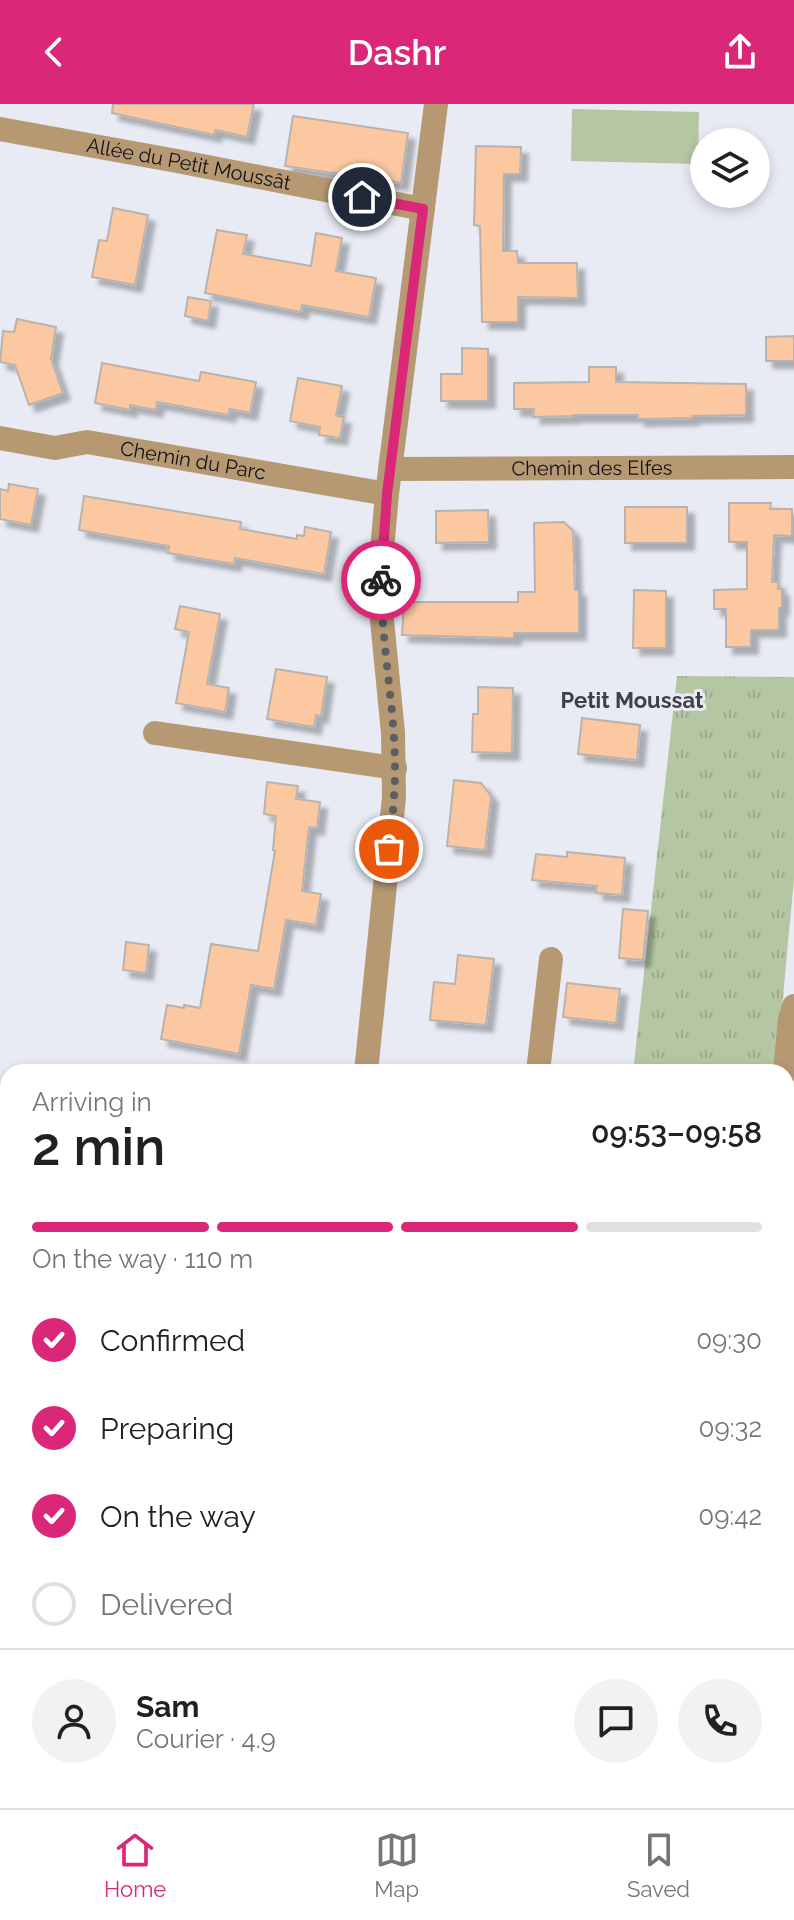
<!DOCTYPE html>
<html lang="en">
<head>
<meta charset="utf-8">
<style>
  body { margin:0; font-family:Raleway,sans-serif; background:#f2f2f2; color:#202124; height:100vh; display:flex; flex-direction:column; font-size:30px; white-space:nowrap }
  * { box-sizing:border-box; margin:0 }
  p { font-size:26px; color:#757577 }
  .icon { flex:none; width:44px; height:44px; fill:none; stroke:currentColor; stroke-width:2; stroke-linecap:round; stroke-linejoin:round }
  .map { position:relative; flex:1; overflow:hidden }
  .drawer { position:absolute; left:0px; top:960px; width:794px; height:744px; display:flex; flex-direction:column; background:#fff; border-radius:24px 24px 0 0; box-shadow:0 4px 12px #0003 }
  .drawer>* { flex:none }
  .buttons { position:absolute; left:690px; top:24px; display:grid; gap:16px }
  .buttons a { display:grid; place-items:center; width:80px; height:80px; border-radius:50%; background:#fff; box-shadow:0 4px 12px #0003; font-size:40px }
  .pin { position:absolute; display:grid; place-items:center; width:68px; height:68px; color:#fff; margin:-34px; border:4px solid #fff; border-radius:50%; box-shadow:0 2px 8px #0007 }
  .courier { position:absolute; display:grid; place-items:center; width:80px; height:80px; margin:-40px; border:6px solid #db2777; border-radius:50%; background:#fff; color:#222; box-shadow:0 2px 10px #0007 }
  .headline em { font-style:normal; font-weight:600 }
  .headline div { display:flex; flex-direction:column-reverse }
  .headline { display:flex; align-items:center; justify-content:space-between; height:136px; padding:0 32px }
  h1 { font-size:52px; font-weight:600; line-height:60px }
  .bar { display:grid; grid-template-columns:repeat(4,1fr); gap:12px 8px; align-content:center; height:96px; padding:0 32px }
  .bar i { height:10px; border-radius:6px; background:#e0e0e0 }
  .bar .on { background:#db2777 }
  .bar p { grid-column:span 4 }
  .line { display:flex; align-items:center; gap:20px; padding:0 32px; border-top:2px solid #e0e0e0 }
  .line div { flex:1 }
  .round { display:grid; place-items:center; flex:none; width:84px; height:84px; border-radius:42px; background:#f2f2f2 }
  ol { padding:0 32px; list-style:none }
  li { display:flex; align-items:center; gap:24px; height:88px }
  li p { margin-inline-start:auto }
  li .icon { padding:8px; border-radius:50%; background:#db2777; color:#fff; stroke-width:4 }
  li:last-child { color:#757577 }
  li i { width:44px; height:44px; border:4px solid #e0e0e0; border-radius:50% }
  header { display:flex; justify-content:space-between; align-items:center; height:104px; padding:0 32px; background:#db2777; color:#fff; font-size:36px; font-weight:600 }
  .tab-bar { display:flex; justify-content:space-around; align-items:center; height:112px; border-top:2px solid #e0e0e0; background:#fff; font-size:22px; color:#757577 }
  .tab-bar a { display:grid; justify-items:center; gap:4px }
  .tab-bar .on { color:#db2777 }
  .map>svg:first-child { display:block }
  .grass { fill:url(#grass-tufts) }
  .park { fill:#b5c7a2 }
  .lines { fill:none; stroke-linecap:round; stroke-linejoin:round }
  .stream { stroke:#8dcbea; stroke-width:8 }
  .building { fill:#fbc8a1; stroke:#bab3ad; stroke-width:2; filter:url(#shadow) }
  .minor { stroke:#b69873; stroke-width:24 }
  .done { stroke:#5c5e63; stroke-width:8; stroke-dasharray:0 14.4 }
  .route { stroke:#db2777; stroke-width:10 }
  .labels { text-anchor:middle; stroke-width:6; stroke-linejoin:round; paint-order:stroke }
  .street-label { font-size:20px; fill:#111215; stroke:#e8ebf4 }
  .neighbourhood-label { font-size:22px; font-weight:bold; fill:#3e4046; stroke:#e8ebf4 }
</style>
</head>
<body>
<header><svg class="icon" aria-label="back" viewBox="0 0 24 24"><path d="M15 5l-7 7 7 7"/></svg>Dashr<svg class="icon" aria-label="share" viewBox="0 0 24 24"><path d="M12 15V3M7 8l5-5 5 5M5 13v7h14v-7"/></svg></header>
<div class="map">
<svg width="794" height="1704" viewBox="0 0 794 1704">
  <defs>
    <pattern id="grass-tufts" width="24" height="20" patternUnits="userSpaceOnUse" patternTransform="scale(2)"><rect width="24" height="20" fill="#b5c7a2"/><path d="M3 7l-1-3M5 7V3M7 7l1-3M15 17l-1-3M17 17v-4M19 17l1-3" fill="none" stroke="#9baa8b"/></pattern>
    <filter id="shadow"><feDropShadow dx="7" dy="7" stdDeviation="2" flood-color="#0004"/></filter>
  </defs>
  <rect width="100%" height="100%" fill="#e8ebf4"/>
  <path class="grass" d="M677 572 794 573V775L776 968H633Z"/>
  <path class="park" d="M572 5 699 8 698 60 571 57Z"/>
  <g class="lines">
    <path class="stream" d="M52 1704 54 1696"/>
  </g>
  <path class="building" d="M113 0H254L247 33 215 26 214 31 112 9Z
    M293 12 408 29 401 79 285 62Z
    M476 42 521 43 520 70H504L503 147H517L518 159H577L578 194 518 193V218H482L480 122 474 121Z
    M113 104 148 111 135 181 92 173 99 136 107 137Z
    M217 126 247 131 243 150 311 162 316 129 342 134 336 167 376 174 369 213 302 201 301 208 205 189Z
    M188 193 211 197 208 217 185 212Z
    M17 215 56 223 51 255 63 289 29 301 15 261 0 258 3 227 14 228Z
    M794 232V257H766V233Z
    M462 244 488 245V297H441V270H462Z
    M102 259 199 277 201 268 256 278 250 309 230 305 228 311 157 298 156 306 130 301V306L95 299Z
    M589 263H616V278L746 280V311L692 312V314L638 315V311H573V312L533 313 534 305H514V279L589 278Z
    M298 274 342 282 336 312 344 313 340 334 319 331 320 323 290 317Z
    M9 380 38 385 31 421 0 415V385L8 387Z
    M84 392 241 418 240 425 297 435V431L304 432 305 423 331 428 324 470 235 454 234 460 168 449 169 442 79 426Z
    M729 399H771L770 405H792V432L774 431 772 478H778V485H782V504H779V526H751V543H726V505H714V486L747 485V438H729Z
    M625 403H687V439H625Z
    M488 406 489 438 436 439V407Z
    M564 418 573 427 575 486H579V529H514V534L402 531 404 498H518V488H535L534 419Z
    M634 486 666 487V544H633Z
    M180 502 220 510 207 580 229 584 225 608 176 599 189 528 175 525Z
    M276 565 327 573 321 612 316 611 314 623 267 615Z
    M478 583 513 584 512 649 472 648 473 610H478Z
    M582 614 640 621 637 656 578 650Z
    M454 676 481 679 491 692 485 746 447 742Z
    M267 678 298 682 296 695 320 698 317 724 309 723 302 787 321 790 316 821 286 816 274 885 251 881 239 950 161 935 167 901 184 904V901L200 904 211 840 258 847 275 747 273 746 276 712 264 710Z
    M567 748 625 754 622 791 596 789 597 782 532 776 536 750 567 753Z
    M623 805 648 807 643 856 619 854Z
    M126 838 149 841 146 869 123 866Z
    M458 851 494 855 486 921 430 916 434 878 455 880Z
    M567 879 620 885 616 919 563 913Z"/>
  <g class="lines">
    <g class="minor">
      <path id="s1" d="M0 25 177 57 423 105"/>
      <path id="s2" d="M0 334 55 344 87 338 387 390"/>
      <path id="s3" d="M390 365 794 363"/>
      <path d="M155 629 395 664"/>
      <path d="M366 968 394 693 393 629 381 506V457L387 390 436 0"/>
      <path d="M538 968 551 855"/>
      <path d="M785 968 790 915 794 902"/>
      <path d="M0 997 8 998"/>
      <path d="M0 1170 8 1172"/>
      <path d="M786 1324 794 1326"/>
      <path d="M419 1696 430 1697"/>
      <path d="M213 1704 216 1696"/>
    </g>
  </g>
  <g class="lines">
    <path class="done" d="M381 476C381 539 395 602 395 666 395 692 392 719 389 745"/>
    <path class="route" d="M362 93 423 105 387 390 381 476"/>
  </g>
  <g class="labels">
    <g class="street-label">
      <text dy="7" stroke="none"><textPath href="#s1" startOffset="192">Allée du Petit Moussât</textPath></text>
      <text dy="7" stroke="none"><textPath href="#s2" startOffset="196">Chemin du Parc</textPath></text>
      <text dy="7" stroke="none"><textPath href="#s3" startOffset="202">Chemin des Elfes</textPath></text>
    </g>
    <g class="neighbourhood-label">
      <text x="632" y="604">Petit Moussat</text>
    </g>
  </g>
</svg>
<div class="buttons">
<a><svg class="icon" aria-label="layers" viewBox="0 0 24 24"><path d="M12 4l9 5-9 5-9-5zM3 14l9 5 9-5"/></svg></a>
</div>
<div class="pin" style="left:389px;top:745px;background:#ea580c"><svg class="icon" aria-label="bag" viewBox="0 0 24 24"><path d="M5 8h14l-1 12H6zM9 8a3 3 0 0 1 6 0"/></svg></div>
<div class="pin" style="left:362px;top:93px;background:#1f2937"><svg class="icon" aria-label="home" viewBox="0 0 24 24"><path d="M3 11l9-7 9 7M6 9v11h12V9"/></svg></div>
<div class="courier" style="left:381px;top:476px"><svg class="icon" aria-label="bike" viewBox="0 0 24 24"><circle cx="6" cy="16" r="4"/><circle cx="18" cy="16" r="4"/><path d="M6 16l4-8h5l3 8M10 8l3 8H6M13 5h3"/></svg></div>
<section class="drawer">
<div class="headline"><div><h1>2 min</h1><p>Arriving in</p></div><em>09:53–09:58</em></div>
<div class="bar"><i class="on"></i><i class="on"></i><i class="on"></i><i></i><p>On the way · 110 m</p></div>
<ol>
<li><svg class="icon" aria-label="check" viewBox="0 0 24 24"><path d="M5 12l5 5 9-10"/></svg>Confirmed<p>09:30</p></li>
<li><svg class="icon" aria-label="check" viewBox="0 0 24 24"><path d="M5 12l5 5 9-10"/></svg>Preparing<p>09:32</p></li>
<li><svg class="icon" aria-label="check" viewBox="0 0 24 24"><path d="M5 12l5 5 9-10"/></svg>On the way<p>09:42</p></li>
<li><i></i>Delivered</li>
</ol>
<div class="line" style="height:144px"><a class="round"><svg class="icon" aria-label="person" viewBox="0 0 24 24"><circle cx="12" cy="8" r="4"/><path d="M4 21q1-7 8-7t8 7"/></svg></a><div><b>Sam</b><p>Courier · 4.9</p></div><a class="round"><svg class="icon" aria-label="chat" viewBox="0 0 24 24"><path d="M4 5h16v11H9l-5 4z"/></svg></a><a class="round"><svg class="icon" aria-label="phone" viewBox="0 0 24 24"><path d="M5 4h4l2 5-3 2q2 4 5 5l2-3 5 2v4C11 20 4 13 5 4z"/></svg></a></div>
</section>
</div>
<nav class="tab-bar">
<a class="on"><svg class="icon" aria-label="home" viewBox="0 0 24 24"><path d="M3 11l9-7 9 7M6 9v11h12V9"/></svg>Home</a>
<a><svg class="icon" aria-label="map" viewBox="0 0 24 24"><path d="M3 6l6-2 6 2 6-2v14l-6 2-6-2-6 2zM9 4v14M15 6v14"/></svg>Map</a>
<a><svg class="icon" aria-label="saved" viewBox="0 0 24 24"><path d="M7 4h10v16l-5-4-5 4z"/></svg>Saved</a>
</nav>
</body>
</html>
